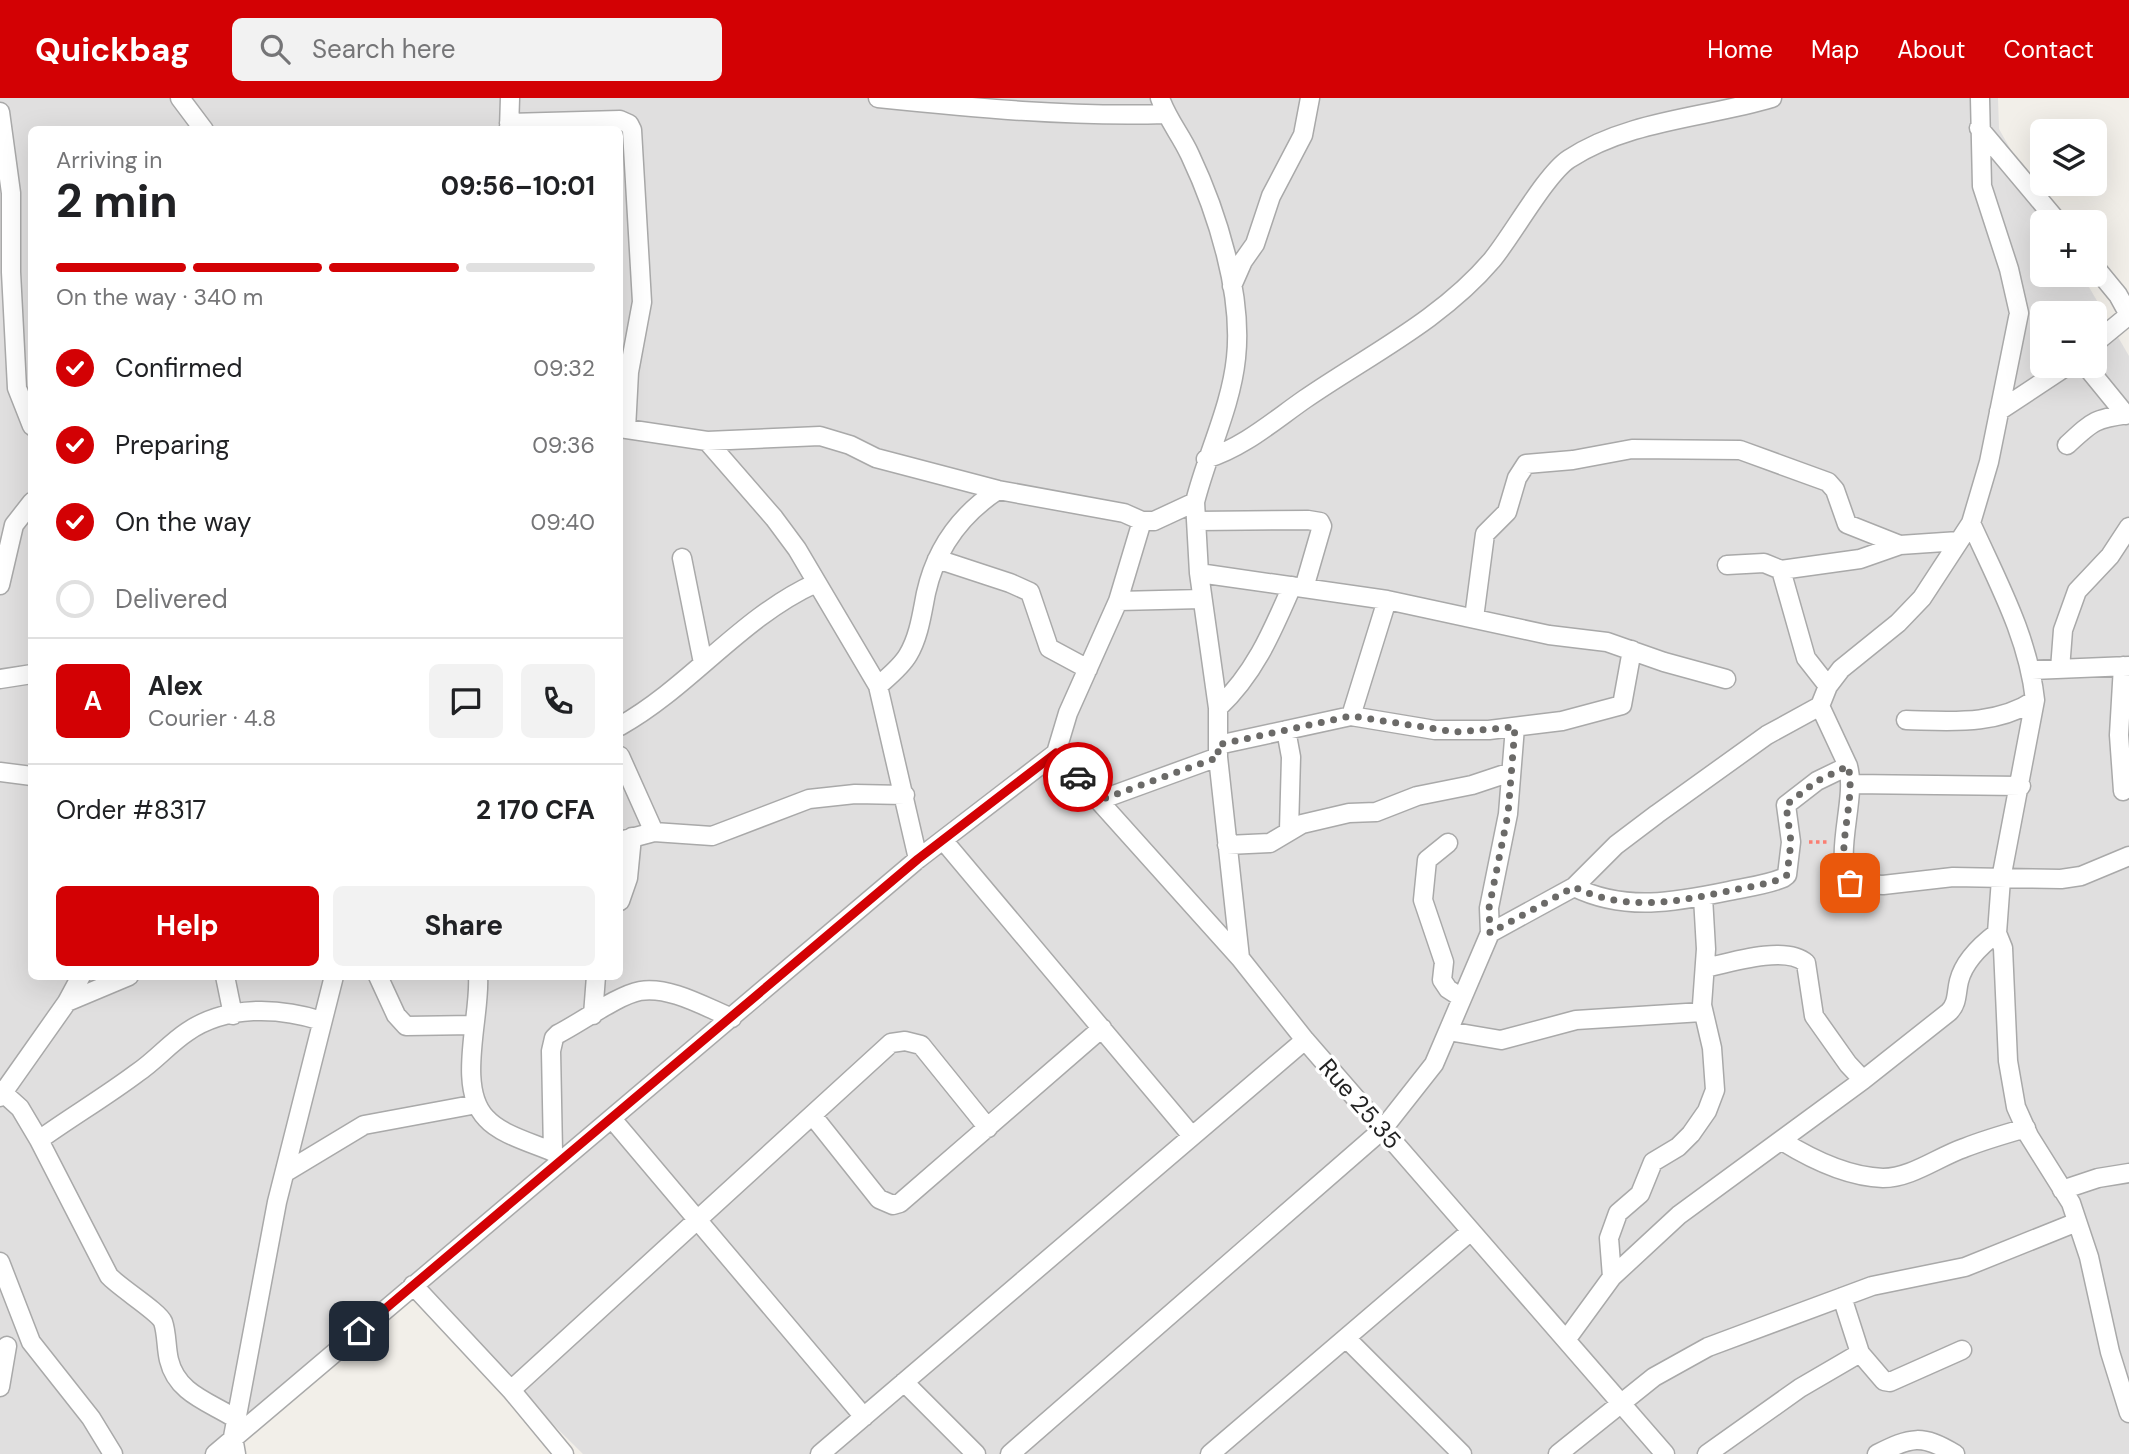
<!DOCTYPE html>
<html lang="en">
<head>
<meta charset="utf-8">
<style>
  body { margin:0; font-family:"DM Sans",sans-serif; background:#f2f2f2; color:#202124; height:100vh; display:flex; flex-direction:column; font-size:26px; white-space:nowrap }
  * { box-sizing:border-box; margin:0 }
  p { font-size:23px; color:#757577 }
  .icon { flex:none; width:38px; height:38px; fill:none; stroke:currentColor; stroke-width:2; stroke-linecap:round; stroke-linejoin:round }
  .map { position:relative; flex:1; overflow:hidden }
  .panel { position:absolute; left:28px; top:28px; width:595px; height:854px; display:flex; flex-direction:column; background:#fff; border-radius:10px; box-shadow:0 7px 28px #0002 }
  .panel>* { flex:none }
  .buttons { position:absolute; left:2030px; top:21px; display:grid; gap:14px }
  .buttons a { display:grid; place-items:center; width:77px; height:77px; border-radius:10px; background:#fff; box-shadow:0 7px 28px #0002; font-size:35px }
  .pin { position:absolute; display:grid; place-items:center; width:60px; height:60px; color:#fff; margin:-30px; border-radius:14px; box-shadow:0 4px 10px #0006 }
  .courier { position:absolute; display:grid; place-items:center; width:70px; height:70px; margin:-35px; border:5px solid #d30104; border-radius:50%; background:#fff; color:#222; box-shadow:0 2px 9px #0007 }
  .overview em { font-style:normal; font-weight:700 }
  .overview div { display:flex; flex-direction:column-reverse }
  .overview { display:flex; align-items:center; justify-content:space-between; height:119px; padding:0 28px }
  h1 { font-size:46px; font-weight:700; line-height:52px }
  .bar { display:grid; grid-template-columns:repeat(4,1fr); gap:10px 7px; align-content:center; height:84px; padding:0 28px }
  .bar i { height:9px; border-radius:5px; background:#e0e0e0 }
  .bar .on { background:#d30104 }
  .bar p { grid-column:span 4 }
  .line { display:flex; align-items:center; gap:18px; padding:0 28px; border-top:2px solid #e0e0e0 }
  .line div { flex:1 }
  .round { display:grid; place-items:center; flex:none; width:74px; height:74px; border-radius:10px; background:#f2f2f2 }
  ol { padding:0 28px; list-style:none }
  li { display:flex; align-items:center; gap:21px; height:77px }
  li p { margin-inline-start:auto }
  li .icon { padding:7px; border-radius:50%; background:#d30104; color:#fff; stroke-width:4 }
  li:last-child { color:#757577 }
  li i { width:38px; height:38px; border:4px solid #e0e0e0; border-radius:50% }
  .primary-button { display:flex; gap:14px; margin-top:auto; padding:14px 28px }
  .primary-button a { flex:1; height:80px; border-radius:10px; background:#d30104; color:#fff; font-size:28px; font-weight:700; line-height:80px; text-align:center }
  .primary-button a+a { background:#f2f2f2; color:#202124 }
  header { display:flex; align-items:center; gap:42px; box-sizing:border-box; height:98px; padding:0 35px; background:#d30104; color:#fff }
  header strong { font-size:33px }
  nav { display:flex; gap:38px; margin-inline-start:auto; font-size:24px }
  .search { width:490px; height:63px; background:#f2f2f2; display:flex; align-items:center; gap:18px; box-sizing:border-box; padding:0 24px; border-radius:10px; color:#757577; font-size:26px }
  .map>svg:first-child { display:block }
  .residential { fill:#e0dfdf; fill-rule:evenodd }
  .lines { fill:none; stroke-linecap:round; stroke-linejoin:round }
  .minor-casing { stroke:#a9a9a9; stroke-width:21 }
  .path { stroke:#fa7e72; stroke-width:3.5; stroke-dasharray:3.5 3.5; stroke-linecap:butt }
  .minor { stroke:#fff; stroke-width:18 }
  .done { stroke:#6b6a68; stroke-width:7; stroke-dasharray:0 12.6 }
  .route { stroke:#d30104; stroke-width:9 }
  .labels { text-anchor:middle; stroke-width:7; stroke-linejoin:round; paint-order:stroke }
  .street-label { font-size:24px; fill:#222; stroke:#fff }
</style>
</head>
<body>
<header>
<strong>Quickbag</strong>
<div class="search"><svg class="icon" aria-label="search" viewBox="0 0 24 24"><circle cx="10" cy="10" r="6"/><path d="M15 15l6 6"/></svg>Search here</div>
<nav><a>Home</a><a>Map</a><a>About</a><a>Contact</a></nav>
</header>
<div class="map">
<svg width="2129" height="1356" viewBox="0 0 2129 1356">
  <rect width="100%" height="100%" fill="#f2efe9"/>
  <path class="residential" d="M0 0H1998L1999 31 2052 124H2042V177H2082L2129 258V1356H583L410 1185 209 1356H0ZM32 32H620V878H32ZM2042 215H2095V268H2042Z"/>
  <g class="lines">
    <defs>
      <path id="minor" d="M180 0 204 32
        M878 0C975 10 1069 19 1166 16
        M0 14 11 95V174L17 290 32 328
        M509 25 620 22 629 26 632 32 642 204 629 274 626 331
        M1979 30 2058 124
        M509 32 510 0
        M2095 169 2118 197 2129 217
        M1232 188 1243 163 1255 146 1271 98 1303 37 1310 0
        M2095 245 2129 217
        M2086 268 2126 317
        M1999 313 2067 268
        M620 330 707 343 820 338 850 347 876 360 998 392 1124 415 1142 423
        M707 343 774 420 797 451 878 588 918 761
        M2067 347C2093 323 2094 321 2129 316
        M1206 361C1244 349 1272 324 1305 301 1369 257 1441 222 1492 162 1512 138 1546 76 1569 61 1629 22 1705 20 1772 0
        M1195 404 1199 475 1218 610V659L1240 860
        M1196 423 1308 422 1320 424 1322 428 1304 490
        M682 460 703 565
        M937 461 1010 485 1030 494 1049 550 1088 571
        M1727 467 1764 465 1781 472
        M1199 475 1387 502 1549 537 1607 544 1664 564 1726 581
        M0 487 14 427 32 404
        M1118 503 1202 501
        M1474 520 1485 436 1507 414 1517 380 1526 366 1573 362 1632 351 1740 352 1828 384 1835 392 1847 426 1900 447
        M2060 571 2063 532 2077 493 2110 458 2129 429
        M2032 572 2129 568
        M0 581 32 576
        M878 588C888 579 901 569 908 557 919 539 922 515 926 495 936 450 960 417 998 392
        M1828 588 1806 560 1781 472 1860 461 1900 447 1959 443
        M1820 608 1848 668
        M1218 610C1255 575 1272 534 1292 488
        M1351 618 1435 632H1489L1562 623 1622 607 1632 552
        M1906 622C1950 623 1996 628 2035 602
        M620 628C691 588 741 519 816 485
        M1286 632 1291 659 1289 732
        M1218 647 1351 618 1387 502
        M1056 655 1240 860 1305 942 1665 1356
        M1056 655 1068 615 1118 503 1142 423H1154L1195 404C1207 356 1231 309 1236 260 1243 196 1217 114 1190 57 1181 37 1167 21 1160 0
        M620 658 654 734
        M0 674 32 678
        M1851 686 2021 688
        M2123 693 2119 637 2123 568
        M1100 702 1218 659
        M943 742 1192 1038
        M620 743 654 734 712 738 809 701 855 696 905 697
        M1448 745 1427 762 1423 802 1444 864 1442 882 1448 891 1462 900
        M1227 747 1270 745 1302 726 1349 715 1376 714 1417 698 1472 687 1511 674
        M1574 789C1625 814 1676 804 1729 793 1747 789 1766 787 1783 780L1787 777 1791 744 1786 707 1817 683 1848 668C1857 702 1833 755 1850 785L1883 787 1953 779 2061 781 2081 778 2129 758
        M620 803 628 780 632 739
        M1490 835 1489 810 1508 716 1515 629
        M1997 835 2003 850 2008 963 2016 1009 2029 1038 2071 1105 2089 1159 2110 1254 2129 1315
        M1706 870C1731 864 1786 847 1806 865L1814 918 1848 966 1863 982
        M225 878 233 917
        M378 878 396 917 406 928 474 927
        M478 878C481 917 456 989 486 1020 501 1037 533 1045 553 1054L559 1060
        M67 904 129 878
        M593 917 596 878
        M1448 933 1501 942 1576 922 1702 914
        M0 992 20 1010 39 1042 109 1178C120 1190 159 1214 163 1224 167 1235 166 1250 169 1262 177 1296 210 1304 236 1321
        M0 999 67 904 81 878
        M813 1018 879 1101 893 1107 900 1105 1102 930
        M613 1022 864 1319
        M39 1042C71 1019 105 999 137 975 155 963 169 946 187 934 226 907 279 909 322 923
        M1782 1043C1811 1061 1848 1079 1883 1080 1911 1080 1938 1059 1964 1050 1984 1042 2005 1036 2026 1030
        M553 1054 551 953 554 940 558 936C580 925 618 897 640 893 670 888 705 909 732 920
        M286 1074 364 1027 477 1006
        M2062 1092 2098 1080 2129 1075
        M0 1164 31 1244 91 1320 113 1356
        M1612 1179 1609 1140 1618 1115 1640 1096 1653 1064 1678 1049 1691 1036 1707 1013 1715 992 1712 950 1702 907 1706 851 1703 799
        M413 1187 511 1292 564 1356
        M1346 1240 1462 1356
        M1566 1242 1612 1179 1679 1117 1863 982 1949 914C1958 905 1956 895 1959 883 1964 863 1981 847 1997 835L2001 781 2035 602C2028 538 1997 483 1971 425
        M1860 1255 1884 1283 1890 1284 1962 1252
        M904 1284 976 1356
        M0 1289 7 1248
        M511 1292 891 945 905 943 921 947 988 1030
        M215 1356 918 761 1056 655
        M236 1356 233 1339 277 1104 334 878
        M820 1356 1305 942
        M1010 1356 1382 1032 1434 966 1490 835 1574 789 1616 747 1657 716 1767 637 1820 608 1828 588 1841 571 1898 525 1922 500 1971 425 1989 364 2019 215 2009 171 1982 88 1980 0
        M1210 1356 1471 1133
        M1558 1356 1654 1279 1708 1249 1872 1188 1965 1169 2077 1124
        M1707 1356 1800 1290 1860 1255 1842 1199
        M1877 1356C1911 1339 1922 1336 1955 1356"/>
    </defs>
    <use href="#minor" class="minor-casing"/>
    <path class="path" d="M1809 744H1829"/>
    <use href="#minor" class="minor"/>
  </g>
  <g class="lines">
    <path class="done" d="M1078 679 1100 702 1219 659 1217 647 1351 618 1456 634 1515 629 1508 716 1489 810 1490 835 1574 789C1625 814 1676 804 1729 793 1747 789 1766 787 1783 780L1787 777 1791 744 1786 707 1817 683 1848 668C1857 702 1833 756 1850 785"/>
    <path class="route" d="M359 1233 918 761 1056 655 1078 679"/>
  </g>
  <g class="labels">
    <g class="street-label">
      <text transform="translate(1360 1006) rotate(49)" y="8">Rue 25.35</text>
    </g>
  </g>
</svg>
<div class="buttons">
<a><svg class="icon" aria-label="layers" viewBox="0 0 24 24"><path d="M12 4l9 5-9 5-9-5zM3 14l9 5 9-5"/></svg></a>
<a>+</a>
<a>−</a>
</div>
<div class="pin" style="left:1850px;top:785px;background:#ea580c"><svg class="icon" aria-label="bag" viewBox="0 0 24 24"><path d="M5 8h14l-1 12H6zM9 8a3 3 0 0 1 6 0"/></svg></div>
<div class="pin" style="left:359px;top:1233px;background:#1f2937"><svg class="icon" aria-label="home" viewBox="0 0 24 24"><path d="M3 11l9-7 9 7M6 9v11h12V9"/></svg></div>
<div class="courier" style="left:1078px;top:679px"><svg class="icon" aria-label="car" viewBox="0 0 24 24"><path d="M5 17H2v-5l4-1 3-4h7l3 4 3 1v5h-3M9 17h6M6 11h13"/><circle cx="7" cy="17" r="2"/><circle cx="17" cy="17" r="2"/></svg></div>
<section class="panel">
<div class="overview"><div><h1>2 min</h1><p>Arriving in</p></div><em>09:56–10:01</em></div>
<div class="bar"><i class="on"></i><i class="on"></i><i class="on"></i><i></i><p>On the way · 340 m</p></div>
<ol>
<li><svg class="icon" aria-label="check" viewBox="0 0 24 24"><path d="M5 12l5 5 9-10"/></svg>Confirmed<p>09:32</p></li>
<li><svg class="icon" aria-label="check" viewBox="0 0 24 24"><path d="M5 12l5 5 9-10"/></svg>Preparing<p>09:36</p></li>
<li><svg class="icon" aria-label="check" viewBox="0 0 24 24"><path d="M5 12l5 5 9-10"/></svg>On the way<p>09:40</p></li>
<li><i></i>Delivered</li>
</ol>
<div class="line" style="height:126px"><b class="round" style="background:#d30104;color:#fff">A</b><div><b>Alex</b><p>Courier · 4.8</p></div><a class="round"><svg class="icon" aria-label="chat" viewBox="0 0 24 24"><path d="M4 5h16v11H9l-5 4z"/></svg></a><a class="round"><svg class="icon" aria-label="phone" viewBox="0 0 24 24"><path d="M5 4h4l2 5-3 2q2 4 5 5l2-3 5 2v4C11 20 4 13 5 4z"/></svg></a></div>
<div class="line" style="height:91px"><div>Order #8317</div><b>2 170 CFA</b></div>
<div class="primary-button"><a>Help</a><a>Share</a></div>
</section>
</div>
</body>
</html>
